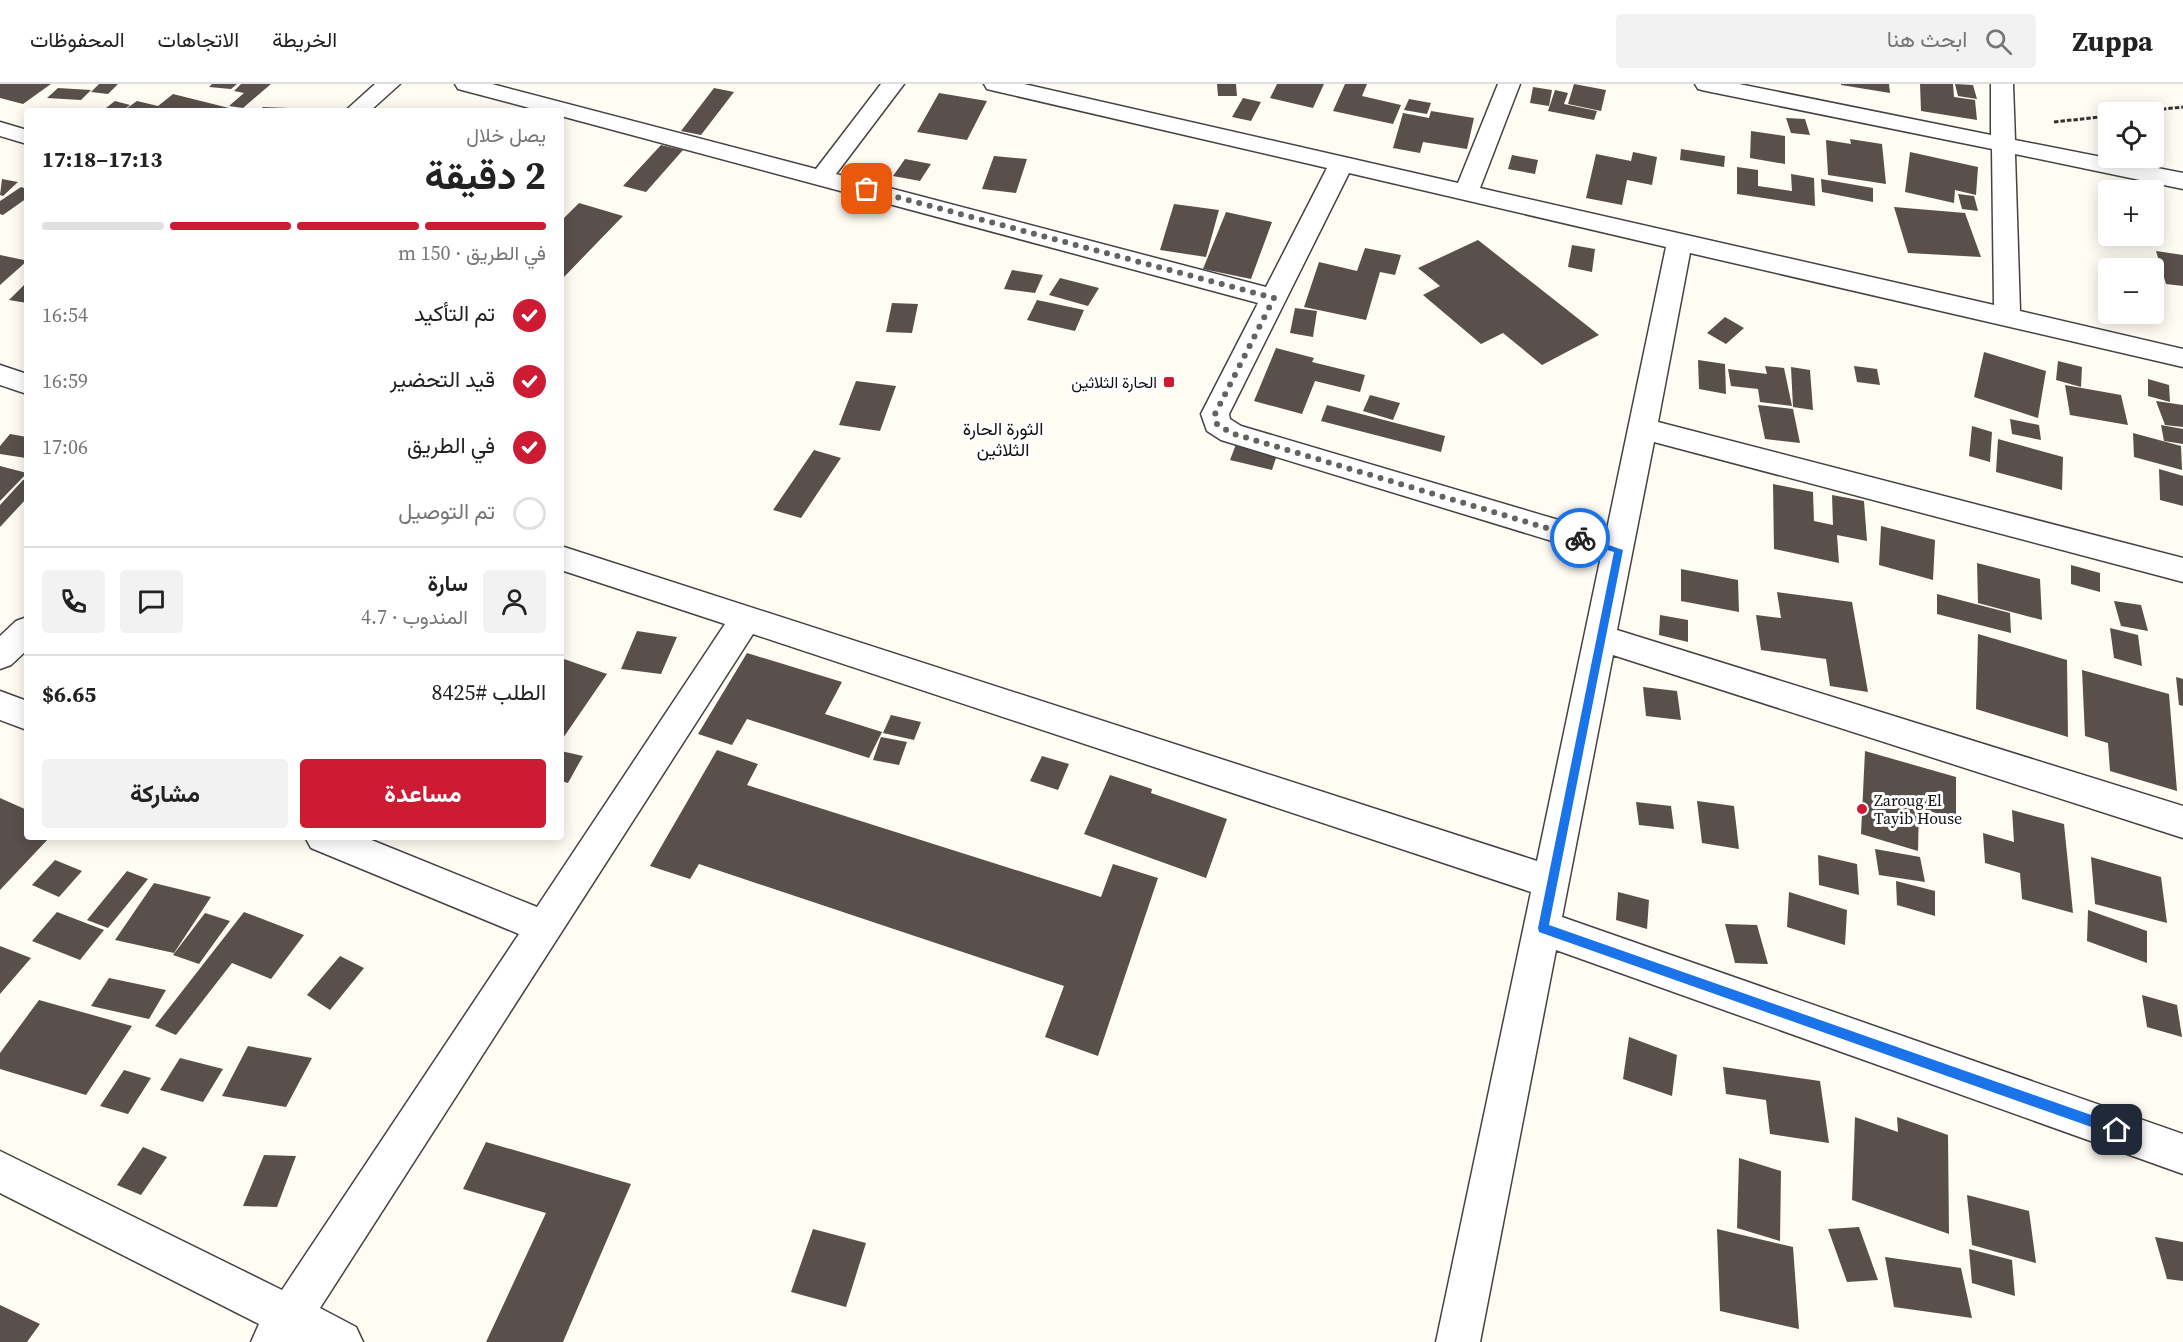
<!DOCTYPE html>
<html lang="ar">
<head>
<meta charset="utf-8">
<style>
  body { margin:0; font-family:"Source Serif 4",Vazirmatn,serif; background:#f2f2f2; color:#222; direction:rtl; height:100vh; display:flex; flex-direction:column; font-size:22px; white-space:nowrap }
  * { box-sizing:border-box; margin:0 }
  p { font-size:20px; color:#767676 }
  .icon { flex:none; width:33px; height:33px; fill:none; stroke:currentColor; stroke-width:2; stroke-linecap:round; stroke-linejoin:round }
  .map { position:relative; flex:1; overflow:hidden; direction:ltr }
  .sheet { position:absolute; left:24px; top:24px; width:540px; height:732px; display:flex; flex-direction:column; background:#fff; border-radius:6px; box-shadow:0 3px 15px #0003; direction:rtl }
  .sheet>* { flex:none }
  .fabs { position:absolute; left:2098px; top:18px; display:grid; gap:12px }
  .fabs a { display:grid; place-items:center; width:66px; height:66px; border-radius:6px; background:#fff; box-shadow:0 3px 15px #0003; font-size:30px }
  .pin { position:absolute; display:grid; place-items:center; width:51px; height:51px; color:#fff; margin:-26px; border-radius:12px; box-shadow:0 3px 9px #0006 }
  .courier { position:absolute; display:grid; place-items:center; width:60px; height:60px; margin:-30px; border:4px solid #1a73e8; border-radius:50%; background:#fff; color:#222; box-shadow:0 2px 8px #0007 }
  .headline em { font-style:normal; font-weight:700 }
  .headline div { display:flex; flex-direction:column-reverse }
  .headline { display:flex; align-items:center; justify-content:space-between; height:102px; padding:0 18px }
  h1 { font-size:39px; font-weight:700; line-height:45px }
  .bar { display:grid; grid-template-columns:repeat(4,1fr); gap:9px 6px; align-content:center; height:72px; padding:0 18px }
  .bar i { height:8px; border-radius:4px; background:#e0e0e0 }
  .bar .selected { background:#cd1b33 }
  .bar p { grid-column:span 4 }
  .line { display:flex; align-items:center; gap:15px; padding:0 18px; border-top:2px solid #e0e0e0 }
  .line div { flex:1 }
  .round { display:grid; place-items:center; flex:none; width:63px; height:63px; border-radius:6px; background:#f2f2f2 }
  ol { padding:0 18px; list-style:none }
  li { display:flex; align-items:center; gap:18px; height:66px }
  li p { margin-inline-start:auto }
  li .icon { padding:6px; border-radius:50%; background:#cd1b33; color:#fff; stroke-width:4 }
  li:last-child { color:#767676 }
  li i { width:33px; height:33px; border:3px solid #e0e0e0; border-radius:50% }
  .action { display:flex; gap:12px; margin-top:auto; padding:12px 18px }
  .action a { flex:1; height:69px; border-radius:6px; background:#cd1b33; color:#fff; font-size:24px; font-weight:700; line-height:69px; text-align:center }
  .action a+a { background:#f2f2f2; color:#222 }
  header { display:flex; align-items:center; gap:36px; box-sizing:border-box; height:84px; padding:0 30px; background:#fff; border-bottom:2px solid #e0e0e0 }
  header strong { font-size:28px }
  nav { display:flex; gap:33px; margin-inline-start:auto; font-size:21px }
  .search { width:420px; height:54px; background:#f2f2f2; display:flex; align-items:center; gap:15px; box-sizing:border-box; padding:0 21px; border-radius:6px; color:#767676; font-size:22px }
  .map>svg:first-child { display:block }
  .building { fill:#5a504b }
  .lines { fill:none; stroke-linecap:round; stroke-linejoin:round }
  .minor-casing { stroke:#434343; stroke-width:3 }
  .path { stroke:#323232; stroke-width:3; stroke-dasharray:4.5 2; stroke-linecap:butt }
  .minor { fill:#fff; fill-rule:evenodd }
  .route { fill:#1a73e8 }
  .done { stroke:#64635f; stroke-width:6; stroke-dasharray:0 10.8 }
  .poi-dot { fill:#cd1b33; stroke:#fff; stroke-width:2 }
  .labels { text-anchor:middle; stroke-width:6; stroke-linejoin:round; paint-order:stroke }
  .poi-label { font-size:16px; fill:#101010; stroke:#fff; text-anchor:end }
  .neighbourhood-label { font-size:18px; fill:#101010; stroke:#fff }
</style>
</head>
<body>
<header>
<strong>Zuppa</strong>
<div class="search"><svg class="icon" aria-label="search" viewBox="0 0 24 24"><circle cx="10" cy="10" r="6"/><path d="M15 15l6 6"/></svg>ابحث هنا</div>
<nav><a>الخريطة</a><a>الاتجاهات</a><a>المحفوظات</a></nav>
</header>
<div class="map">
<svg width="2183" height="1258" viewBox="0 0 2183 1258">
  <rect width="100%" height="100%" fill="#fffcf3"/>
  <path class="building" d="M0 0H51L23 20 0 14Z
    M99 0H118L108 10 91 8Z
    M212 0H237L231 5 209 3Z
    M241 0H271L243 24 229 22 244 9 234 7Z
    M1217 0H1236L1237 12H1218Z
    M1277 0H1324L1313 24 1270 14Z
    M1345 0H1367L1362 12 1401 21 1393 40 1333 27Z
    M1574 0 1606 6 1601 27 1568 20Z
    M1841 0H1889L1890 9 1841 1Z
    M1920 0H1953L1954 13 1975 16 1977 36 1921 27Z
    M1955 0 1973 1 1977 15 1958 12Z
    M1533 3 1552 6 1549 22 1530 19Z
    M58 4 91 6 81 16 47 14Z
    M714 4 734 8 701 51 681 47Z
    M1555 6 1568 9 1564 20 1597 27 1594 36 1548 27Z
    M939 9 987 17 967 56 917 48Z
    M173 10 237 26V27H181L169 24 165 27H123L137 17 158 22Z
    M1243 14 1261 18 1251 37 1232 33Z
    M1409 15 1431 19 1427 30 1404 26Z
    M115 17 130 21 122 27H102Z
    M263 23 290 24 288 27H259Z
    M1431 27 1474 34 1467 65 1423 58 1420 69 1393 64 1403 29 1429 34Z
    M1786 34 1805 35 1810 51 1791 49Z
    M1751 47 1785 52V80L1750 74Z
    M1850 55 1882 60 1886 100 1828 91 1826 56 1851 60Z
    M661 61 683 66 646 108 623 102Z
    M1681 65 1725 72 1724 83 1680 76Z
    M1633 68 1657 73 1652 101 1627 96 1622 121 1586 114 1596 70 1631 77Z
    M1910 68 1978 83 1976 111 1955 106 1954 119 1905 108Z
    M1512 71 1538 76 1535 90 1508 85Z
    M994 72 1027 75 1016 109 982 105Z
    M905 75 931 80 920 97 893 92Z
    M1737 83 1758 86V102L1792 107 1791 90 1814 94 1815 122 1737 110Z
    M2 95 18 98 3 112 0 111Z
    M1821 95 1873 104V118L1822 108Z
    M21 103 27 105V114L3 131 0 130V117Z
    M1958 110 1974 112 1978 127 1962 125Z
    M2102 115 2109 116V137H2107Z
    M579 119 623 132 563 194 561 137Z
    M1174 120 1219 126 1206 173 1160 166Z
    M1894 123 1965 129 1981 173 1908 169Z
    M1226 128 1272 138 1251 195 1203 185Z
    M1478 156 1599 251 1542 281 1503 249 1481 260 1423 211 1440 202 1418 184Z
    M1572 161 1595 165 1592 188 1568 183Z
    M1365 164 1401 171 1395 191 1380 188 1366 236 1304 223 1319 178 1357 187Z
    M2156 167 2183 171V202L2166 200Z
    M0 171 24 176 27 173V177L0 201Z
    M1012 186 1043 191 1035 209 1004 205Z
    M1060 194 1099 204 1088 222 1049 211Z
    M27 198V219L9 216Z
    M1037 216 1084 226 1075 247 1027 236Z
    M892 219 918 220 912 249 886 248Z
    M1295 224 1317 227 1313 253 1290 249Z
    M1725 233 1744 244 1726 260 1707 249Z
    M1276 264 1314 274 1312 278 1365 291 1360 308 1315 297 1302 330 1254 317Z
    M1984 268 2046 287 2038 334 1974 313Z
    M1698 276 1725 280 1726 310 1699 305Z
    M2058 277 2082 283 2081 303 2056 296Z
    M1765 282 1784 284 1792 322 1760 318 1758 305 1731 302 1728 285 1767 290Z
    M1854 282 1877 285 1880 301 1857 298Z
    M1791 283 1810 286 1813 326 1793 323Z
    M2148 295 2169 301 2170 318 2148 312Z
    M856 297 896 302 880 347 839 341Z
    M2065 301 2121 311 2128 341 2070 331Z
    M1370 311 1400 319 1393 336 1363 327Z
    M2156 317 2183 321V343L2165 341Z
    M1327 321 1445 352 1441 368 1321 337Z
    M1758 321 1793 325 1800 359 1765 355Z
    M2010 335 2039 341 2041 356 2012 350Z
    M2161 341 2183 345V360L2164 357Z
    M1972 342 1992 348 1990 378 1969 372Z
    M2133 349 2181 362 2182 386 2134 373Z
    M10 350 27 353 26 374 0 370V362Z
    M1238 355 1279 365 1272 386 1230 376Z
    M1998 355 2063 373 2062 406 1996 388Z
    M814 366 841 374 801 434 773 426Z
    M0 382 27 389 0 417Z
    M2159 385 2183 392V422L2160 416Z
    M23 396H27V414L0 443V421Z
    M1773 400 1813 408 1814 437 1833 441 1832 411 1864 417 1867 457 1837 451 1839 479 1774 465Z
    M1881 442 1935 456 1933 496 1879 481Z
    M1977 479 2040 495 2042 536 1978 519Z
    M2071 481 2100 489V508L2071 500Z
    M1681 485 1738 496 1739 528 1681 517Z
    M1777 508 1852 518 1868 608 1830 602 1826 575 1761 566 1756 531 1781 534Z
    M1937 510 2010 529 2011 549 1937 530Z
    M2114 517 2141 521 2148 547 2121 542Z
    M1660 531 1688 536V558L1659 551Z
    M2110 544 2138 551 2142 582 2114 574Z
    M637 547 677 553 661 590 621 585Z
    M1978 550 2067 576 2068 653 1976 625Z
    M747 569 842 598 825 630 882 648 869 674 747 635 732 661 698 650Z
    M561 574 607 590 561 657Z
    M2082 586 2169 610 2177 707 2110 687 2108 659 2085 652Z
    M2176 593 2183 595V622L2179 621Z
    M1643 603 1677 607 1681 636 1646 632Z
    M891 631 921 638 914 656 883 649Z
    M881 653 907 658 899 681 873 676Z
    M717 666 758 680 747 701 1101 813 1113 780 1158 794 1098 972 1045 953 1064 902 699 780 690 795 650 782Z
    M561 667 583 672 568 699 561 697Z
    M1865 667 1956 693V735L1919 724 1918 767 1861 750Z
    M1042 672 1069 680 1058 706 1030 697Z
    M1110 691 1152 705 1151 709 1227 735 1206 794 1084 750Z
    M0 714 27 726V753H50L0 806Z
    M1697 717 1734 722 1739 765 1702 759Z
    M1636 718 1671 722 1674 745 1639 741Z
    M2012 726 2064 740 2073 829 2022 815 2020 789 1985 779 1983 749 2014 758Z
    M1875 765 1920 773 1925 798 1879 791Z
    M1818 771 1857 780 1859 811 1819 801Z
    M2091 773 2161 793 2167 839 2095 820Z
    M55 776 82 787 59 813 32 801Z
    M127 787 148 795 108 844 87 836Z
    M1896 797 1935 807V832L1897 821Z
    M154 799 211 813 174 869 115 856Z
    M1618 808 1649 816 1647 845 1616 836Z
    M1789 808 1847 826 1845 861 1787 843Z
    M2088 826 2147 847V879L2087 857Z
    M57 828 104 846 80 876 32 857Z
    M244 828 304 851 271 895 232 879 176 951 155 942Z
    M205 829 230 837 199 880 173 871Z
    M1725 840 1757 841 1768 880 1735 879Z
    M0 862 31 874 0 910Z
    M340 872 364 884 330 926 307 911Z
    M109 894 166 906 149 935 91 922Z
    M2142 911 2177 921 2182 953 2147 943Z
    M39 916 132 942 86 1011 0 985V969Z
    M1629 953 1677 971 1672 1012 1623 995Z
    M248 962 312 974 286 1023 222 1012Z
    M180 974 223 985 203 1018 160 1006Z
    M1723 983 1820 997 1829 1059 1770 1050 1766 1016 1726 1010Z
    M124 986 151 994 128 1030 100 1022Z
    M1855 1033 1898 1048 1897 1033 1948 1051 1949 1150 1852 1116Z
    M486 1058 631 1100 563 1258H486L546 1129 463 1105Z
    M143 1063 167 1073 141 1111 117 1101Z
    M264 1071 296 1072 277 1123 243 1122Z
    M1739 1074 1781 1087 1780 1157 1737 1144Z
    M1967 1111 2029 1127 2036 1179 1972 1161Z
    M1859 1143 1878 1196 1847 1198 1828 1145Z
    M813 1145 866 1159 846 1223 791 1208Z
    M1717 1145 1793 1163 1799 1245 1720 1227Z
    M2155 1153 2183 1158V1197L2167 1195Z
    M1969 1165 2012 1176 2015 1212 1972 1199Z
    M1885 1173 1961 1184 1972 1234 1894 1223Z
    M0 1221 40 1240 27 1258H0Z"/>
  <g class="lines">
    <defs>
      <path id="minor" d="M375 0H400L370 27H345Z
        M455 0H492L816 85 881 0H904L836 90 1266 203 1327 84 995 7 987 5 984 0H1024L1458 99 1498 0H1520L1480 104 1994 221 1992 65 1706 7 1698 5 1695 0H1739L1991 51V0H2013L2015 56 2183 89V105L2015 70 2020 227 2183 265V283L1690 169 1658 338 2183 474V498L1654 358 1617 546 2183 722V754L1613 571 1562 833 2183 1050V1090L1556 866 1480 1258H1436L1531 808 753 550 320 1224 356 1243 363 1258H251L259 1240 0 1109V1067L282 1206 519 850 311 764 305 753H364L537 823 725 540 561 486V462L1537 777 1601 472 1221 356 1207 347 1201 330 1258 219 561 32V27H541L458 5ZM1349 89 1666 163 1606 450 1241 342 1230 335 1229 330Z
        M0 38 27 46V60L0 52Z
        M0 281 27 290V310L0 301Z
        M27 533V566L11 581 0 585V552L16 537Z
        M0 607 27 617V646L0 636Z"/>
    </defs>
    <use href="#minor" class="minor-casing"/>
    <path class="path" d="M2136 28 2183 23
      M2054 38 2109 32"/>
    <use href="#minor" class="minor"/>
  </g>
  <path class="route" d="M1580 451 1623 466 1549 841 2117 1040 2123 1046 2121 1050 2117 1052 1539 848 1538 844 1614 468 1577 457V452Z"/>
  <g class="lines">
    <path class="done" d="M867 105 1274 214 1215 330 1217 340 1231 349 1580 454"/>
  </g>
  <g class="poi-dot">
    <rect x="1163" y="292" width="12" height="12" rx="3"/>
    <circle cx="1862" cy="725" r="6"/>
  </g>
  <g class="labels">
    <g class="poi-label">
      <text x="1157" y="304">الحارة الثلاثين</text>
      <text x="1874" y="722" text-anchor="start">Zaroug El<tspan x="1874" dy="18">Tayib House</tspan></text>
    </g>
    <g class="neighbourhood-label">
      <text x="1003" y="351">الثورة الحارة<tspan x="1003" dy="21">الثلاثين</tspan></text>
    </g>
  </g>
</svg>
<div class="fabs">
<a><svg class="icon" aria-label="locate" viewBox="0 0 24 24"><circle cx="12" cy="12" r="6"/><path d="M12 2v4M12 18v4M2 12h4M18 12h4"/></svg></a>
<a>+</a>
<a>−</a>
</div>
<div class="pin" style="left:867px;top:105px;background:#ea580c"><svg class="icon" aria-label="bag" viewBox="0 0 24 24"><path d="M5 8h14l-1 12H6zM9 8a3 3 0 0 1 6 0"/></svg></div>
<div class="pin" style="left:2117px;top:1046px;background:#1f2937"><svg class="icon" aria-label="home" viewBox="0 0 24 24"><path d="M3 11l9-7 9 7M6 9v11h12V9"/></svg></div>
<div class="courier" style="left:1580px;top:454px"><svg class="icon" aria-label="bike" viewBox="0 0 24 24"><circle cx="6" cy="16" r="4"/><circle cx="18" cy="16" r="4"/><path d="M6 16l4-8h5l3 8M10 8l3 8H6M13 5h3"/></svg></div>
<section class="sheet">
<div class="headline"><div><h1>2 دقيقة</h1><p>يصل خلال</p></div><em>17:13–17:18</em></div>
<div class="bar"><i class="selected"></i><i class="selected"></i><i class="selected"></i><i></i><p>في الطريق · 150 m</p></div>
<ol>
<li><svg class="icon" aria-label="check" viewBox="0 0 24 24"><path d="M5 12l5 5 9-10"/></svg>تم التأكيد<p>16:54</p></li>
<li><svg class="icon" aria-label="check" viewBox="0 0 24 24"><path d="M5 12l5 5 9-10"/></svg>قيد التحضير<p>16:59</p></li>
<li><svg class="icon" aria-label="check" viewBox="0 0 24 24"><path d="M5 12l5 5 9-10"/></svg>في الطريق<p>17:06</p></li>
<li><i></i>تم التوصيل</li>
</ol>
<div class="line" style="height:108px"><a class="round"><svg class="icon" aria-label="person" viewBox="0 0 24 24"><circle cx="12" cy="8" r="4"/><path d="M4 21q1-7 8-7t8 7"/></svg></a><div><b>سارة</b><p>المندوب · 4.7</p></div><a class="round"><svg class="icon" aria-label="chat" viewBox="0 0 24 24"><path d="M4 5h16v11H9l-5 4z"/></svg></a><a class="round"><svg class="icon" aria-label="phone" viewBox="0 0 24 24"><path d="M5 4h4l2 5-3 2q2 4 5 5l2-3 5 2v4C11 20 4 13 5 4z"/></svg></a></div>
<div class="line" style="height:78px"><div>الطلب #8425</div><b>$6.65</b></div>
<div class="action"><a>مساعدة</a><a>مشاركة</a></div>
</section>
</div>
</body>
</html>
